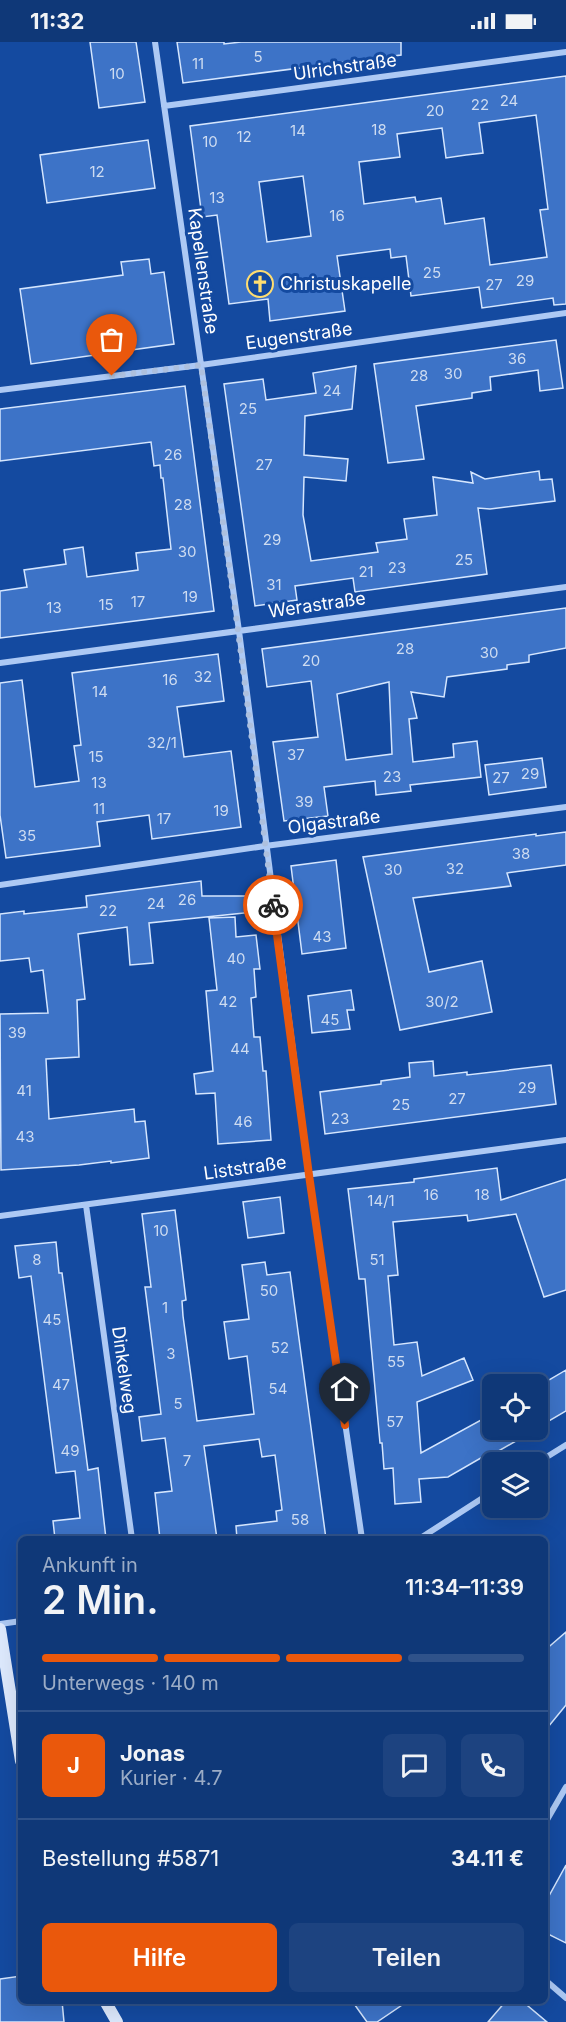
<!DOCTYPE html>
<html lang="de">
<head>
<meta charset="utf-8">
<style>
  body { margin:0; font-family:Inter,sans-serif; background:#1d4380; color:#f1f3f6; height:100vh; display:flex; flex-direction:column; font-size:22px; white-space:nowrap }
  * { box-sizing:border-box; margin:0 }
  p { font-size:20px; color:#9bacc6 }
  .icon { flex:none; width:33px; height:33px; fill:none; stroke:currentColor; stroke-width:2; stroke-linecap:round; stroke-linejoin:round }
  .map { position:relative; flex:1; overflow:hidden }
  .details { position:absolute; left:18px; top:1494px; width:530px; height:468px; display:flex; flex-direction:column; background:#0f3878; border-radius:9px; box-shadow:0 6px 24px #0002,0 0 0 2px #2f528a }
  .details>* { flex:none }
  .controls { position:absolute; left:482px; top:1332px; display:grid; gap:12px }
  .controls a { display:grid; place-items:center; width:66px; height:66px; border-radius:9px; background:#0f3878; box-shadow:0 6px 24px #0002,0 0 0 2px #2f528a; font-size:30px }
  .pin { position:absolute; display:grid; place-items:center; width:51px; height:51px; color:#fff; margin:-62px -26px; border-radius:50% 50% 50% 0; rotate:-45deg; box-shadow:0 0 6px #0007 }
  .pin .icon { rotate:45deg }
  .courier { position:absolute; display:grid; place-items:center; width:60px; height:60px; margin:-30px; border:4px solid #ea580c; border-radius:50%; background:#fff; color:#222; box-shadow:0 2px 8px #0007 }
  .overview em { font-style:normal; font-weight:600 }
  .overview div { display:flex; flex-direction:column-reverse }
  .overview { display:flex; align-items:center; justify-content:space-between; height:102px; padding:0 24px }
  h1 { font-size:39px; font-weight:600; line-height:45px }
  .bar { display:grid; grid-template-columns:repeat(4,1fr); gap:9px 6px; align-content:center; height:72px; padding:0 24px }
  .bar i { height:8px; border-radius:4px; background:#2f528a }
  .bar .active { background:#ea580c }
  .bar p { grid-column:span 4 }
  .line { display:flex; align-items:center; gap:15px; padding:0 24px; border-top:2px solid #2f528a }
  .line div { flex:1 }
  .round { display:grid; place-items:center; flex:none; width:63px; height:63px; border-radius:9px; background:#1d4380 }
  .primary-button { display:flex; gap:12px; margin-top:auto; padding:12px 24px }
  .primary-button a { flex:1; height:69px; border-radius:9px; background:#ea580c; color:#fff; font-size:24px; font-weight:600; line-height:69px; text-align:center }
  .primary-button a+a { background:#1d4380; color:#f1f3f6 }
  .status { display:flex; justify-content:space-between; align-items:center; height:42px; padding:0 30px; background:#0f3878; direction:ltr }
  .status svg { height:16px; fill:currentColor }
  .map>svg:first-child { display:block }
  .building { fill:#3d73c7; stroke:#d5e6fe; stroke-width:1.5; fill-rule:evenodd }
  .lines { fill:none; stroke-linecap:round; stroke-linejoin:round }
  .minor { stroke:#adc9f4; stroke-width:6 }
  .secondary { stroke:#dde9fd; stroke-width:12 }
  .done { stroke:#adc0de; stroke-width:6; stroke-dasharray:0 10.8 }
  .route { stroke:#ea580c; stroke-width:8 }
  .labels { text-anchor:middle; stroke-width:6; stroke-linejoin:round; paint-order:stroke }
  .number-label { font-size:15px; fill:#cedcf1 }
  .street-label { font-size:18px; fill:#fff; stroke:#144aa0 }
  .poi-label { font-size:18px; fill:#fff; stroke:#144aa0; text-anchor:start }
</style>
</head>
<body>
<div class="status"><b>11:32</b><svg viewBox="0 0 49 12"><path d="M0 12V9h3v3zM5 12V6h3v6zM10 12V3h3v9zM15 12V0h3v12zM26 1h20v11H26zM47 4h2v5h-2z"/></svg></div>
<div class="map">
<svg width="566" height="1980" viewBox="0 0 566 1980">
  <rect width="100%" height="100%" fill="#144aa0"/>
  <path class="building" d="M90 0H136L145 60 99 66Z
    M177 0H224V2L241 0H401V13L183 41Z
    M566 34V262L554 263 553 256 482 266 479 245 411 254 406 214 391 216 390 207 337 214 345 269 270 279 268 257 229 262 217 173 202 175 190 84ZM536 73 548 167 540 168 547 215 490 223 484 176 445 182 441 156 416 160 415 155 364 162 359 120 400 115 397 92 442 86 446 116 466 113 483 111 479 81ZM303 134 311 194 267 200 259 140Z
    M148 98 155 146 47 161 40 113Z
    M149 217 151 232 164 230 174 302 31 322 20 247 123 233 121 220Z
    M556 298 563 346 540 349 538 328 490 335 491 348 472 351V356L416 364 424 417 388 421 374 322Z
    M356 324 352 367 305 374 304 413 348 417 346 439 304 435 303 473 311 519 378 510 376 501 407 497 404 477 437 473 433 435 473 441 471 430 485 437 539 429 540 438 552 437 555 459 490 467 478 466 487 532 355 550 353 536 295 544 297 558 255 564 224 342 263 337 266 358 316 351 313 331Z
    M185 344 214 569 0 596V549L27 545 24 528 66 522 64 508 83 505 87 535 138 528 136 511 171 507 163 436H161L160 423 154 424 151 400 0 419V367Z
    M566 566V606L529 613V620L507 623V627L447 635 444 655 411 650 417 676 409 677 413 720 454 715 453 702 477 699 481 735 410 743 411 749 376 753 375 739 324 745 328 774 284 779 273 700 318 695 311 639 267 645 262 607ZM389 640 392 712 346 718 337 652Z
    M218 612 224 659 177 665 184 715 231 709 241 785 152 797 149 773 97 780 100 804 6 816 0 773V641L22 638 35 745 79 739 74 704 81 703 72 631Z
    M542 716 546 745 489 753 485 723Z
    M566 790V823L507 831 511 844 413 856 429 930 482 919 492 970 400 988 363 815 536 792V794Z
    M336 818 346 906 302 912 291 824Z
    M201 839 202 854H261L262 869 149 881 153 921 130 923 127 885 78 892 85 957 77 958 79 1015 46 1017 49 1077 134 1067 135 1080 145 1079 149 1116 111 1121V1119L79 1123 1 1128 0 972 48 971 43 928 31 930 29 916 0 919V872L24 869V872L87 865 86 854Z
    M235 875 236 895 256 893 260 927H254L256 955 251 956 254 995H260L263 1029H266L271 1098 218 1102 215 1051 196 1052 194 1032 213 1029 206 949 217 948 209 876Z
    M351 948 354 968H347L350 987 312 991 308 954Z
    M433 1019 434 1034 467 1030V1033L551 1023 556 1062 325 1092 320 1050 381 1042V1039L410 1035 409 1021Z
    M497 1126 501 1158 566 1137V1248L544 1255 516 1172 468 1179 467 1173 393 1180 398 1233 388 1234 394 1303 417 1300 422 1334 464 1316 473 1338 417 1360 421 1411 492 1372V1388H535L488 1415 486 1413 448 1435 419 1437 421 1460 395 1462 393 1426 384 1427 382 1401H380L365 1237H359L348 1147 414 1140V1137Z
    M280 1155 284 1191 248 1196 243 1160Z
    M175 1168 186 1258 182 1259 183 1274 197 1379 254 1372 247 1314 229 1317 224 1280 249 1277 242 1223 265 1220 267 1233 290 1230 326 1497H237L236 1484 277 1479 276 1469 282 1468 275 1413 262 1415 259 1397 204 1404 217 1497H160L155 1451 172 1449 165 1396 142 1399 139 1375 161 1372 145 1245H151L142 1172Z
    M56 1200 59 1231H62L88 1428 98 1426 106 1497H55L53 1479 80 1476 75 1429 56 1431 31 1234 19 1236 15 1204Z
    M566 1328V1369L537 1386V1345Z
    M566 1590V1663L544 1690V1609Z
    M566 1823V1901L544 1890V1863Z
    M21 1934V1959H62L64 1980H0V1937Z
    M352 1959H408L377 1980H367Z
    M506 1959H522L547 1980H488Z"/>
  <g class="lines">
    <path class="minor" d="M155 0 239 589 309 1133 362 1497
      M164 64 566 10
      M0 348 201 323 566 271
      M0 621 566 545
      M0 843 265 804 566 765
      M86 1163 132 1497
      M0 1174 566 1098
      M537 1421 566 1403
      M419 1497 492 1450
      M0 1582 21 1579
      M544 1783 566 1745
      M544 1937 566 1956"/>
    <path class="secondary" d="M0 1587 21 1719
      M105 1959 117 1980"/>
  </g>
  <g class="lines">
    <path class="done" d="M112 334 201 323 238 589 273 863"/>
    <path class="route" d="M273 863 309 1133 345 1383"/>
  </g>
  <defs>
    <symbol id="church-ring" viewBox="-11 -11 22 22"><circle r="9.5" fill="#144aa0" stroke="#ffdd70" stroke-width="1.5"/><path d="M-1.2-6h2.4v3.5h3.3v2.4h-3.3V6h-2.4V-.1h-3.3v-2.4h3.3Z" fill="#ffdd70"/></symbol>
  </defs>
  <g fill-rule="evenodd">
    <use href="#church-ring" x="245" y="227" width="30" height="30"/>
  </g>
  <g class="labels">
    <g class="number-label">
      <text x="258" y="20">5</text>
      <text x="198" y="27">11</text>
      <text x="117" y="37">10</text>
      <text x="509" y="64">24</text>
      <text x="480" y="68">22</text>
      <text x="435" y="74">20</text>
      <text x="379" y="93">18</text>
      <text x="298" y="94">14</text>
      <text x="244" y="100">12</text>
      <text x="210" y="105">10</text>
      <text x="97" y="135">12</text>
      <text x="217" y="161">13</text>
      <text x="337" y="179">16</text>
      <text x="432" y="236">25</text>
      <text x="525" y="244">29</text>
      <text x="494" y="248">27</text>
      <text x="517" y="322">36</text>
      <text x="453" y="337">30</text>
      <text x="419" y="339">28</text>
      <text x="332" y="354">24</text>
      <text x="248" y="372">25</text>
      <text x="173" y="418">26</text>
      <text x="264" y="428">27</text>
      <text x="183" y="468">28</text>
      <text x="272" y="503">29</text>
      <text x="187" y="515">30</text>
      <text x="464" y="523">25</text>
      <text x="397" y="531">23</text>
      <text x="366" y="535">21</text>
      <text x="274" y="548">31</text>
      <text x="190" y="560">19</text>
      <text x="138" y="565">17</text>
      <text x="106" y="568">15</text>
      <text x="54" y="571">13</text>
      <text x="405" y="612">28</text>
      <text x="489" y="616">30</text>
      <text x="311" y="624">20</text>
      <text x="203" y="640">32</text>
      <text x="170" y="643">16</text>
      <text x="100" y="655">14</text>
      <text x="162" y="706">32/1</text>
      <text x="296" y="718">37</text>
      <text x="96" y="720">15</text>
      <text x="530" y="737">29</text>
      <text x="392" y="740">23</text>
      <text x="501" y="741">27</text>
      <text x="99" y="746">13</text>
      <text x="304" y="765">39</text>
      <text x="99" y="772">11</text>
      <text x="221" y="774">19</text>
      <text x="164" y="782">17</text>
      <text x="27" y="799">35</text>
      <text x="521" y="817">38</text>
      <text x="455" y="832">32</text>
      <text x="393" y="833">30</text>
      <text x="187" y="863">26</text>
      <text x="156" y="867">24</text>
      <text x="108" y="874">22</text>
      <text x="322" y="900">43</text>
      <text x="236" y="922">40</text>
      <text x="228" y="965">42</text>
      <text x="442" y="965">30/2</text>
      <text x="330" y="983">45</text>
      <text x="17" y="996">39</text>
      <text x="240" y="1012">44</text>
      <text x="527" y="1051">29</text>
      <text x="24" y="1054">41</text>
      <text x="457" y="1062">27</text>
      <text x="401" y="1068">25</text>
      <text x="340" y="1082">23</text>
      <text x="243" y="1085">46</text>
      <text x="25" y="1100">43</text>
      <text x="431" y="1158">16</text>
      <text x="482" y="1158">18</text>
      <text x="381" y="1164">14/1</text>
      <text x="161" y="1194">10</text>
      <text x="37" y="1223">8</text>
      <text x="377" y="1223">51</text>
      <text x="269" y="1254">50</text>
      <text x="165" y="1271">1</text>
      <text x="52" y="1283">45</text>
      <text x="280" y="1311">52</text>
      <text x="171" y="1317">3</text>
      <text x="396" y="1325">55</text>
      <text x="61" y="1348">47</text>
      <text x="278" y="1352">54</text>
      <text x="178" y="1367">5</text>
      <text x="395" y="1385">57</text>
      <text x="70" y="1414">49</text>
      <text x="187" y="1424">7</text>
      <text x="300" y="1483">58</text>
    </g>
    <g class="street-label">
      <text transform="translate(345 25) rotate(-8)" y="6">Ulrichstraße</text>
      <text transform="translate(203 229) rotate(82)" y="6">Kapellenstraße</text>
      <text transform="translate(299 294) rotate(-8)" y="6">Eugenstraße</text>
      <text transform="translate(317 563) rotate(-8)" y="6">Werastraße</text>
      <text transform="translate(334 780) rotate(-7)" y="6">Olgastraße</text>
      <text transform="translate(245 1126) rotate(-8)" y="6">Liststraße</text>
      <text transform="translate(124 1328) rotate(82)" y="6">Dinkelweg</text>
    </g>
    <g class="poi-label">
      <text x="280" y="248">Christuskapelle</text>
    </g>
  </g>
</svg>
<div class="controls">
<a><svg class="icon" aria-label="locate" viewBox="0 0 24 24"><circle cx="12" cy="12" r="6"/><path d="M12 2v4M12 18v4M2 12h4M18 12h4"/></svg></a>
<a><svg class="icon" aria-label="layers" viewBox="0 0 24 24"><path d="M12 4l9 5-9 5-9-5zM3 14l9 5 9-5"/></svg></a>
</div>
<div class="pin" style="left:112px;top:334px;background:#ea580c"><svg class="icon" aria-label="bag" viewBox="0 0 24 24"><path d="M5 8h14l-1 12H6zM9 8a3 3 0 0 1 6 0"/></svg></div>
<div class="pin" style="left:345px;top:1383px;background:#1f2937"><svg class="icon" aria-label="home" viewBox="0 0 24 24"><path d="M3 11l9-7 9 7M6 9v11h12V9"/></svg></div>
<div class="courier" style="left:273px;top:863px"><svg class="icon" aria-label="bike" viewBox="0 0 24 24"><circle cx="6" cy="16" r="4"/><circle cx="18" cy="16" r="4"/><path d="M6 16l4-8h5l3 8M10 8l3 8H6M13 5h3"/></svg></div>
<section class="details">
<div class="overview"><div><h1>2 Min.</h1><p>Ankunft in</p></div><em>11:34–11:39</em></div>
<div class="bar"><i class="active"></i><i class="active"></i><i class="active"></i><i></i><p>Unterwegs · 140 m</p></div>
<div class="line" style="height:108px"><b class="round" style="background:#ea580c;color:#fff">J</b><div><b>Jonas</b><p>Kurier · 4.7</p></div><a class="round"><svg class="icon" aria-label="chat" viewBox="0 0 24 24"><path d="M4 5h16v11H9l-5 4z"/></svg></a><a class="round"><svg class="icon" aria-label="phone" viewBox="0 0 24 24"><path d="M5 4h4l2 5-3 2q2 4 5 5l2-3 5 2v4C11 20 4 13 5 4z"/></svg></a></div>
<div class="line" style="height:78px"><div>Bestellung #5871</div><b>34.11 €</b></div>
<div class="primary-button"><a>Hilfe</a><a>Teilen</a></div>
</section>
</div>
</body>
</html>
